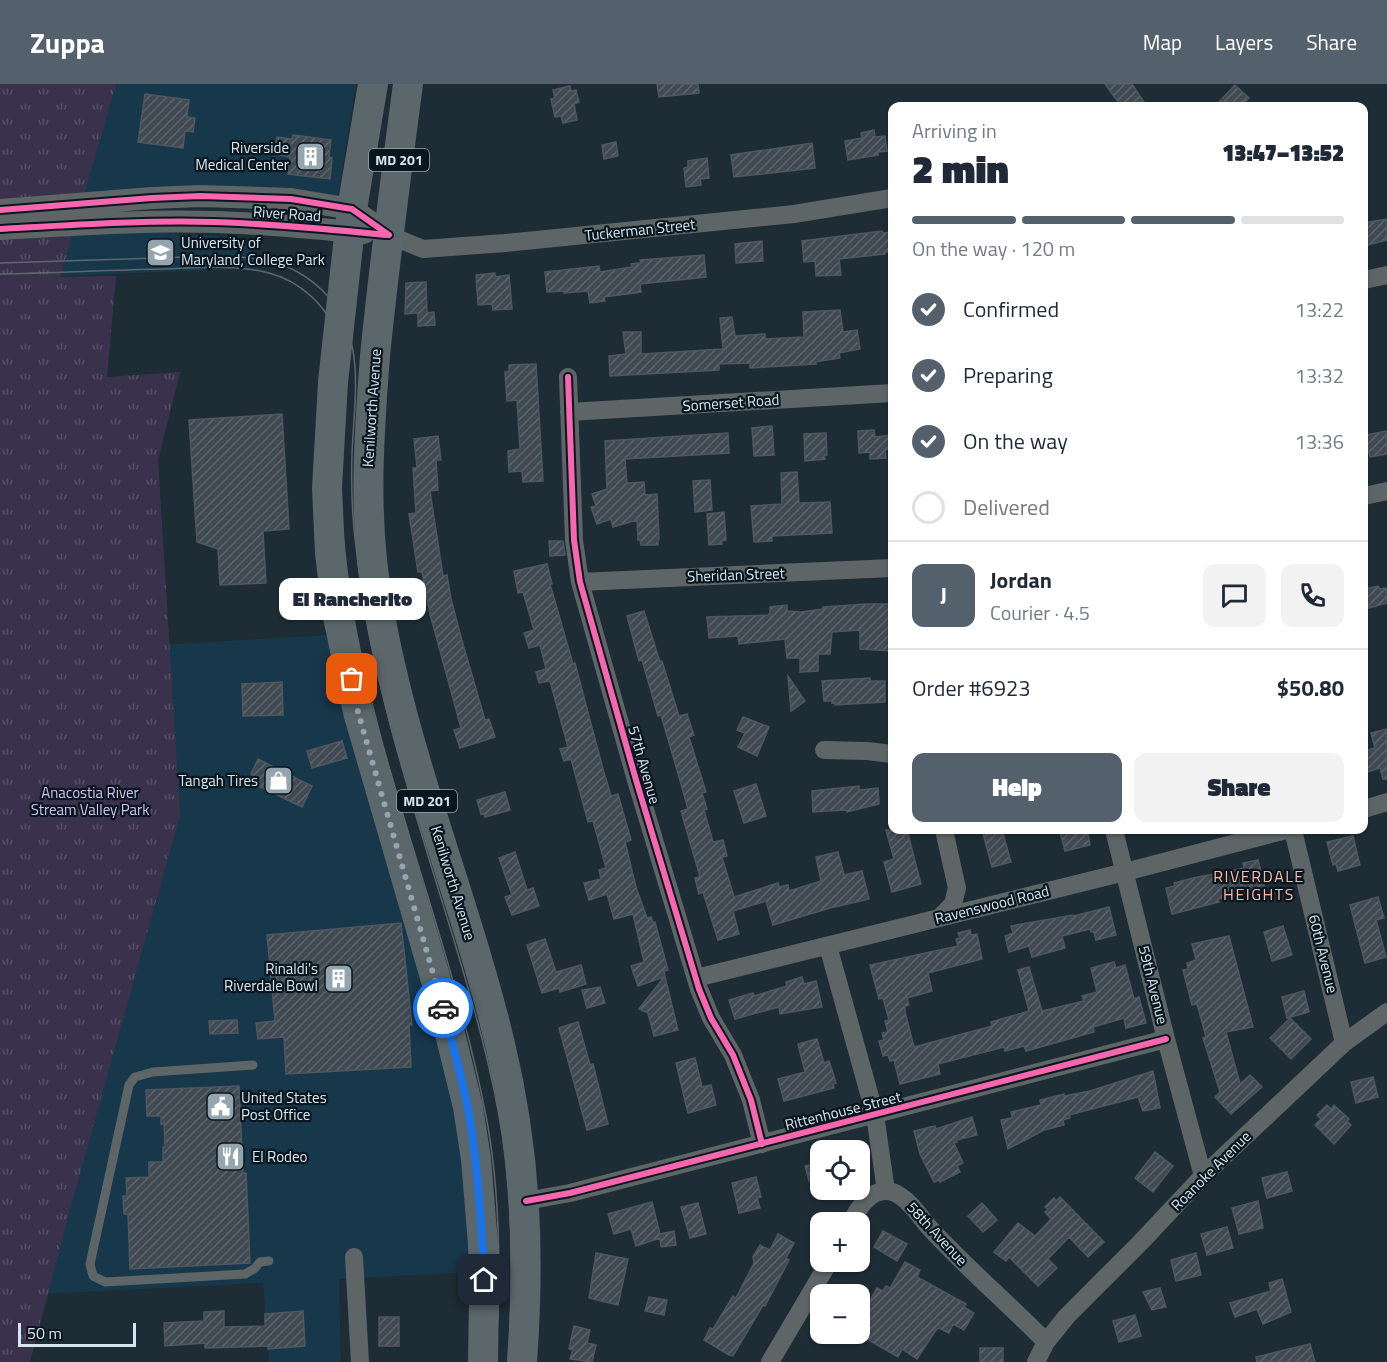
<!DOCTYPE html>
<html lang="en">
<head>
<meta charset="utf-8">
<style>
  body { margin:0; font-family:"Titillium Web",sans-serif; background:#f2f2f3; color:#1f2937; height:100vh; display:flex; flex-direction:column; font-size:22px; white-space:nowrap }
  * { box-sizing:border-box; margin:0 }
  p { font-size:20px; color:#747a83 }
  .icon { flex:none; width:33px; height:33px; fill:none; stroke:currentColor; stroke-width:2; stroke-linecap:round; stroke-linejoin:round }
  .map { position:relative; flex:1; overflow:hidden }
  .sheet { position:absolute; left:888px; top:18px; width:480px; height:732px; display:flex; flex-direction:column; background:#fff; border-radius:12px; box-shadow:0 2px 4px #0004 }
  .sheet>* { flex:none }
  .fabs { position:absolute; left:810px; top:1056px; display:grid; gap:12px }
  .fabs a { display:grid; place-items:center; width:60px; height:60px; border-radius:12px; background:#fff; box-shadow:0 2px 4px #0004; font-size:30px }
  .scale { position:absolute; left:18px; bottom:15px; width:118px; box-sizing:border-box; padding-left:6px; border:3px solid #d6e6f1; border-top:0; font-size:16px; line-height:21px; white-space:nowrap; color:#d6e6f1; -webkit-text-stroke:4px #0a161d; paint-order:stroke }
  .pin { position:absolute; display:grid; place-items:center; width:51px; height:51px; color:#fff; margin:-26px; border-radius:12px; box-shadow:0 3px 9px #0006 }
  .courier { position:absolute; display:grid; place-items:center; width:60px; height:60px; margin:-30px; border:4px solid #1a73e8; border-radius:50%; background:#fff; color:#222; box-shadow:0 2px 8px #0007 }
  .bubble { position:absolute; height:42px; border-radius:12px; background:#fff; box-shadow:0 2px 4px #0004; font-size:20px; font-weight:800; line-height:42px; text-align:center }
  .headline em { font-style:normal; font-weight:800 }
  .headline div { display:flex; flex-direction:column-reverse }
  .headline { display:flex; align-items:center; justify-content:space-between; height:102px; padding:0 24px }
  h1 { font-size:39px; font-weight:800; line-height:45px }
  .bar { display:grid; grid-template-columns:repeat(4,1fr); gap:9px 6px; align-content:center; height:72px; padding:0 24px }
  .bar i { height:8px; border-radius:4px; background:#e0e1e3 }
  .bar .on { background:#54616d }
  .bar p { grid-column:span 4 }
  .line { display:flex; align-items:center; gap:15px; padding:0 24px; border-top:2px solid #e0e1e3 }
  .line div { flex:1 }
  .round { display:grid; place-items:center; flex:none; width:63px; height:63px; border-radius:12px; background:#f2f2f3 }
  ol { padding:0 24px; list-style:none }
  li { display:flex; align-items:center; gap:18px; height:66px }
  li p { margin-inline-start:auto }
  li .icon { padding:6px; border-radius:50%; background:#54616d; color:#fff; stroke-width:4 }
  li:last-child { color:#747a83 }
  li i { width:33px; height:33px; border:3px solid #e0e1e3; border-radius:50% }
  .cta { display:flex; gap:12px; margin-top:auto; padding:12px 24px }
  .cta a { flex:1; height:69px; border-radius:12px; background:#54616d; color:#fff; font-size:24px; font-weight:800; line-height:69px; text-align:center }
  .cta a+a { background:#f2f2f3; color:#1f2937 }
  header { display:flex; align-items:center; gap:36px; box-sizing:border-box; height:84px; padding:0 30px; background:#54616d; color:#fff }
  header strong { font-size:28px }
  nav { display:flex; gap:33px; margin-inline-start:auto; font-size:21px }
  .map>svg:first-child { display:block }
  .built { fill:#17374b }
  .park { fill:url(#park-tufts) }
  .building { fill:url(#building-hatch); stroke:#4e5760; stroke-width:1.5 }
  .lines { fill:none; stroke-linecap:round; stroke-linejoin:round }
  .service { stroke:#5e6567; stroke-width:9 }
  .minor { stroke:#5e6567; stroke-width:18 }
  .tertiary { stroke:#5e6567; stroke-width:22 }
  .primary { stroke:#5b676b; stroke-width:30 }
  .tram { stroke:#5e686c; stroke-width:1.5 }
  .cycleway-casing { stroke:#0a161d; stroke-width:10 }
  .cycleway { stroke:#f766af; stroke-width:6 }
  .done { stroke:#95a5af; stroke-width:6; stroke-dasharray:0 10.8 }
  .route { stroke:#1a73e8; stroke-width:8 }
  .labels { text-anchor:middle; stroke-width:4.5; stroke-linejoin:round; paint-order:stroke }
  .shield { fill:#0a161d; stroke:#99a8b1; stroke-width:1.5 }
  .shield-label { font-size:14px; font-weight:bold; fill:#d6e6f1 }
  .poi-label { font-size:15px; fill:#d6e6f1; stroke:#0a161d; text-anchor:end }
  .street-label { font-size:15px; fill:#d6e6f1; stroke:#0a161d }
  .park-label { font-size:15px; fill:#d2bff9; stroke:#0a161d }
  .neighbourhood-label { font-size:16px; letter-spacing:1.5px; fill:#fab8aa; stroke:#0a161d }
</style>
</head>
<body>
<header>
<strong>Zuppa</strong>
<nav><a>Map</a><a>Layers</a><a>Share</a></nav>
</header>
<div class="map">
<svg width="1387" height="1278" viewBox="0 0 1387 1278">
  <defs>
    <pattern id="park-tufts" width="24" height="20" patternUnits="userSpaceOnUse" patternTransform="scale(1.5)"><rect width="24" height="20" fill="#3a324d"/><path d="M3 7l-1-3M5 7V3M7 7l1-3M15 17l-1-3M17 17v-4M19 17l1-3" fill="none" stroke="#565067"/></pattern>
    <pattern id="building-hatch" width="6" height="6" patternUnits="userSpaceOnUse" patternTransform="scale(1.5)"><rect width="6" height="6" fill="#414a53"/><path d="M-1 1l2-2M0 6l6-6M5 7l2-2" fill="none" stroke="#5c646c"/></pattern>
  </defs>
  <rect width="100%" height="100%" fill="#1d2c35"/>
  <path class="built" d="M0 0H356L338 111 292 115 0 126Z
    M73 144 236 153 271 184 59 192Z
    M328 551 460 1030 475 1188 339 1195 341 1278H269L263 1199 4 1212 91 565Z"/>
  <path class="park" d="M0 0H116L60 193 116 192 107 293 180 288 158 376 180 731 72 1118 30 1278H0Z"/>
  <path class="building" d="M657 0H698L699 9 659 13Z
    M1105 0H1132L1144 18 1137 22H1121Z
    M1235 1 1249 14 1241 22H1215Z
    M570 2 571 7 576 6 579 18 574 20 577 36 563 39 561 32 555 33 551 15 555 14 553 6Z
    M145 10 189 16 187 33 195 34 193 48 185 47 183 64 138 58Z
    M874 46 875 53 885 52 887 67 878 68V71L848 76 845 57 862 54 861 49Z
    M293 51 331 56 329 73 332 74 330 95 288 90 290 73 274 70 277 53 292 55Z
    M616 58 618 72 604 75 602 61Z
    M812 59 815 84 734 93 731 71Z
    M707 74 709 94 700 95 701 101 686 103 684 84 688 83V77Z
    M1387 135V156L1364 162V139Z
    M882 147 883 149 892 148V168H885V170L839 175 841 191 816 192 815 177 804 178 802 157Z
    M762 157 763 177 736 179 735 160Z
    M704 171 706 193 640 200 641 208 604 213 605 217 590 219 588 207 564 209V207L547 208 545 188 599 182 600 188 632 183 631 180 641 179 640 176Z
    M495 189V193L509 191 512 225 493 226 492 220 478 221 476 191Z
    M426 198 427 229 434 228 435 241 418 242V229L405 230 406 199Z
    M840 226 843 248 857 246 860 265 839 269 840 274 815 278 816 280 750 284V279L719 280V286L610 292 609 272 626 270 623 248H641V270L723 265 720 234 732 233 735 252 765 250V255L804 253 803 228Z
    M536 280 543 397 523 398 522 387 509 388 508 367 520 365 517 316 507 317 505 288 509 287V281Z
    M282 330 289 445 263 447 266 499 220 501 218 465 197 458 189 336Z
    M772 342 774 371 754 372 752 344Z
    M874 346 875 353 892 351V361L885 367 886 374 870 375V368L859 369 858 347Z
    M1387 347V370L1370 373 1365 351Z
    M728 349 729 369 625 375 627 399 644 398 645 411 657 410 659 455H658V461H641L640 456H638L637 436 613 443 611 435 597 440 591 423 596 422 592 410 607 405 605 357Z
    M826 349 827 371H824L825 375 805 377 804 350Z
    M438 352 441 376H436L438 406 430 407 443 492 447 491 451 515 461 553 485 636 489 635 495 653 460 664 454 646 461 644 430 530 422 488H418L409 430 416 429 413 384H417L414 355Z
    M797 388 799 419 830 418 832 449 772 452V457L754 458 751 422 782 420 781 389Z
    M710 396 712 426 695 428 693 397Z
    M724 428 726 456 721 457 722 460 709 461 707 430Z
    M549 457H563L565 471 550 472Z
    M547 480 552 500H550L573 580 575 579 603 685 611 712 618 710 631 756 625 758 636 803 647 834 651 833 653 839 655 838 668 886 664 887 665 893 678 946 654 952 648 929 639 925 664 893 638 902 631 882 644 878 633 830 614 835 607 810 589 816 584 799 601 795 599 786 606 784 593 737 588 738 571 675 564 677 560 665 568 663 550 597 539 599 536 588 546 585 540 561 529 564 524 549 534 546 523 508 518 509 514 487Z
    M1378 502 1380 505 1387 504V519L1369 524 1367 517 1364 518V505Z
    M866 520H892V567L860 565V546L832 548 830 570H818V587L800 588V574H787L785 555 739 560 738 552 709 554 707 533 768 531 770 529V523L787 521V527L801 528 823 525V523Z
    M644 527 660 578 662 577 679 632 687 630 694 651 689 653 706 708 702 709 707 725 704 726 713 758 723 756 727 772 722 773 734 813 778 799 779 803 788 801 789 807 821 797 816 773 838 768 844 791 862 787 869 815 830 824 773 841 766 817 733 827 739 850 718 856 703 808 699 810 695 794 700 793 681 727 688 725 679 693 661 631 658 632 642 576 639 577 627 532Z
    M788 592 805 617 791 627Z
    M870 594V597H885V618L835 621V618L832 619V617H824L822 597Z
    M282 598 283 631 243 632 242 600Z
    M743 633 769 643 757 672 738 663 745 649 737 646Z
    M1387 645V695H1383L1380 684 1364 689V667L1375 664 1371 649Z
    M342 657 347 674 312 684 307 667Z
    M258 675 312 702 302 723 254 700 257 694 251 690Z
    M756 700 766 732 744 739 734 707Z
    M859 702V706L878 704 879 720 847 728 846 726 813 728 812 707Z
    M505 708 510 726 485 733 484 729 481 730 477 716Z
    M886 746H907L921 800 892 808 884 778 894 775Z
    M982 746H1002L1011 778 992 783Z
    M1069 746H1087L1090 761 1065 767 1060 748Z
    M1353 752 1360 781 1338 787 1336 780 1333 781 1327 758Z
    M515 768 527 806 533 804 539 822 512 831 505 813 512 811 499 774Z
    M1258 776 1265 804 1246 807V809L1218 815 1219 818 1172 830 1166 804 1175 802 1174 799 1193 794 1244 784 1243 779Z
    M1378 813 1384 834 1376 836 1386 873 1365 879 1350 821Z
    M1109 823 1116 851 1096 856 1094 848H1091L1090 845 1062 852 1065 864 1032 873 1029 862 1009 868 1005 852 1013 849 1011 842 1073 831 1074 832Z
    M401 839 412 941H409L411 983 286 990 284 953 258 955 256 939 275 937 267 851Z
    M1283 842 1292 871 1272 877 1264 848Z
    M970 846 971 851 977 850 982 875 928 889 932 907 907 914 909 921 905 922V928L914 963 992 942 991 938 1029 927 1018 886 1029 883 1042 927 1084 917 1082 912 1097 908 1091 884 1114 878 1116 884 1125 881 1134 915 1139 913 1146 939 1126 944 1124 934 1093 943 1094 948 1026 967 1024 962 1005 967 1004 963 938 980 940 990 900 1000 894 976 890 977 888 971 883 972 879 957 884 956 882 949 888 948 885 937 889 936 883 914 879 915 870 881 958 862 956 855 960 854 958 849Z
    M1229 852 1253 943 1226 948 1240 1000 1250 991 1262 1003 1231 1030 1215 1013 1220 1008 1203 954 1206 953 1197 920 1192 921 1183 886 1188 885 1187 879 1196 876 1192 860Z
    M545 855 556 888 581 881 586 900 560 908 559 904 542 909 527 861Z
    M802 893 804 900 816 897 822 923 780 930 779 923 735 935 729 916 753 909 754 912 787 902 786 898Z
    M600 903 605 919 587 924 582 906Z
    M1304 907 1309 928 1287 934 1282 913Z
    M1290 934 1311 955 1291 975 1270 954Z
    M237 936 238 949 210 950 209 937Z
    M578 938 590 981 593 980 608 1040 587 1046 559 944Z
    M817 955 824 979 829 977 832 986 836 999 833 1000 834 1004 784 1017 778 995 805 988 798 960Z
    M695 974 702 1003 711 1001 716 1021 688 1029 676 979Z
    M1153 987 1160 1024 1143 1027 1138 1013 1069 1031 1070 1034 1063 1036 1064 1041 1044 1046 1008 1065 1001 1036 1012 1034 1011 1028 1041 1021 1040 1016 1064 1010V1012L1090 1007Z
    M1373 993 1378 1013 1356 1019 1351 998Z
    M239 1002 243 1089H246L250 1179 130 1185 128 1130H124L123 1112H127L126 1094 149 1093V1078H163V1063H165L164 1039 161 1040V1032H147L146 1006Z
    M1327 1021 1331 1025 1334 1021 1349 1035 1347 1037 1351 1041 1334 1060 1315 1041 1321 1035 1317 1031Z
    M972 1033 977 1051 957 1056V1058L954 1059 963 1079 957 1082 960 1088 940 1098 939 1096 934 1098 920 1070 914 1047 935 1042 936 1045Z
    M1155 1068 1173 1082 1153 1108 1135 1094Z
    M820 1079V1095L809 1097 805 1082Z
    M1287 1088 1292 1107 1267 1114 1262 1094Z
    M756 1093 761 1113 757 1114 760 1124 739 1129 732 1099Z
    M1060 1113 1104 1158 1088 1173 1069 1153 1048 1175 1057 1184 1038 1202 1009 1173 1006 1177 994 1168 1018 1139 1035 1152 1051 1135 1045 1128 1048 1125 1045 1123 1054 1114 1056 1117Z
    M1258 1117 1263 1144 1239 1150 1232 1124Z
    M652 1118 660 1150 674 1147 676 1161 661 1163 660 1154 636 1162 631 1145 614 1150 608 1130Z
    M698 1119 706 1150 690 1154 681 1123Z
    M982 1119 997 1136 983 1148 968 1132Z
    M1227 1143 1233 1164 1207 1171 1201 1150Z
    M883 1147 907 1160 897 1177 874 1163Z
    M778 1150 794 1159 786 1174 789 1176 765 1222 763 1221 733 1272 729 1271 704 1256 710 1244 713 1245 733 1212 736 1214 754 1179 753 1173 760 1161 770 1166Z
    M596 1169 628 1175 618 1221 589 1214Z
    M1196 1169 1201 1191 1176 1197 1171 1176Z
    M905 1178 920 1186 917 1193 966 1220 964 1223 974 1229 964 1246 953 1240 949 1249 939 1244 936 1246 917 1275 902 1265 898 1273 860 1251V1213L869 1218 877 1204 883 1207 886 1202 890 1204Z
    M1282 1195 1291 1228 1263 1240 1257 1225 1235 1233 1230 1219 1271 1207 1269 1199Z
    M1160 1204 1166 1223 1152 1226 1143 1208Z
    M649 1213 667 1216 664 1231 645 1227Z
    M224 1227V1243L265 1242V1230L303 1227 305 1262 268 1265V1262L205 1264V1259L165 1262 164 1239 204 1237V1228Z
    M1135 1231 1141 1252 1119 1258 1113 1237Z
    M379 1233H399V1262H379Z
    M574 1242 590 1246 587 1259 596 1261 592 1278 570 1275 573 1266 569 1265Z
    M1310 1260 1315 1278H1257L1256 1273Z
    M980 1264H1003V1278H980Z"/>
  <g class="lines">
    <path class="service" d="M253 981 153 988 135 993 129 1001 90 1180 93 1192 105 1198 245 1190 254 1185 260 1178 269 1177"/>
    <path class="minor" d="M389 151 423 165 505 159 794 130 892 114
      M1364 196 1387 191
      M568 293 574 456 580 498 636 696 699 905 711 934 733 971 751 1016 762 1060
      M569 328 892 309
      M1364 412 1387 407
      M580 498 892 484
      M824 666 867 667 892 670
      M1364 725 1387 718
      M1114 746 1166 955 1203 1092
      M1293 746 1344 959
      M939 834 953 820 957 804 944 746
      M828 862 875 1031 886 1107
      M696 894 1125 788 1286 746
      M526 1117 570 1109 1166 955
      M851 1138C858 1125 869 1106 887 1107 904 1108 918 1130 928 1142 965 1183 1007 1218 1046 1258
      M354 1173 360 1278
      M770 1278 829 1178
      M1036 1278 1046 1258 1067 1232 1140 1159 1203 1092 1344 959 1387 928"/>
    <path class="tertiary" d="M0 126 152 114 200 112 291 115 352 125 389 151
      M0 145C71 141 143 136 214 138 264 139 314 144 364 149"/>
    <path class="primary" d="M373 0 352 125 333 298 327 404 330 469 337 528 358 628 442 917 468 1023 476 1075 483 1160 484 1214 483 1278
      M408 0C396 91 384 181 375 272 368 362 363 437 379 526 405 675 465 814 500 960 526 1068 530 1168 522 1278"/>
    <path class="tram" d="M0 179C53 177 105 176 158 174 195 173 236 169 273 178 292 183 308 193 322 206 368 251 354 313 352 370 351 401 352 432 356 463 371 597 414 725 453 853 473 920 493 987 503 1056 513 1129 513 1204 508 1278
      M0 190C54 189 109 186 163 185 197 184 236 180 269 189 285 193 300 202 312 213 351 249 345 299 342 346 341 365 340 384 341 403 341 443 346 483 352 523 381 698 454 863 487 1037 501 1116 501 1199 495 1278"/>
    <defs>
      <path id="cycleway" d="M0 126 152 114 200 112 291 115 352 125 389 151
        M0 145C71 141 143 136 214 138 272 140 329 145 386 151
        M568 293 574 456 580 498 636 696 699 905 711 934 733 971 751 1016 762 1060
        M526 1117 570 1109 1166 955"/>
    </defs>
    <use href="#cycleway" class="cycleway-casing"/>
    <use href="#cycleway" class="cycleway"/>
  </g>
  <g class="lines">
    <path class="done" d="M352 595 358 628 443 924"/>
    <path class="route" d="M443 924C454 966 466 1007 472 1049 479 1098 482 1147 484 1196"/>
  </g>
  <defs>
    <symbol id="building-square" viewBox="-11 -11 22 22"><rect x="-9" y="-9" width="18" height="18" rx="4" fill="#95a5af" stroke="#0a161d"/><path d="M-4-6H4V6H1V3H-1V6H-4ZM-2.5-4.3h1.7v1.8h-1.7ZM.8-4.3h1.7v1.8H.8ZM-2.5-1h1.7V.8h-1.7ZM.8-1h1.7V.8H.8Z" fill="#fff"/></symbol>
    <symbol id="university-square" viewBox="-11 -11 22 22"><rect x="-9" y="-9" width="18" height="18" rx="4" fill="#95a5af" stroke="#0a161d"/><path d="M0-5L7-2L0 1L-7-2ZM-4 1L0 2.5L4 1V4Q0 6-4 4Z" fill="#fff"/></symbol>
    <symbol id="shop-square" viewBox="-11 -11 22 22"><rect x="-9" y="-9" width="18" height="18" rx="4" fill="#95a5af" stroke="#0a161d"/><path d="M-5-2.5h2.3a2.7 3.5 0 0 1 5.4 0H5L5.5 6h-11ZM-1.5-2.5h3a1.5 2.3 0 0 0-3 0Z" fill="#fff"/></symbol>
    <symbol id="civic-square" viewBox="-11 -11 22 22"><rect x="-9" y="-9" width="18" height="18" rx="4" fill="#95a5af" stroke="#0a161d"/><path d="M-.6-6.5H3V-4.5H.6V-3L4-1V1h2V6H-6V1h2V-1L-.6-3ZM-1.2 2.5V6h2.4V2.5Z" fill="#fff"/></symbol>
    <symbol id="restaurant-square" viewBox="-11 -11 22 22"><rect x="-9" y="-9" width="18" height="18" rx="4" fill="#95a5af" stroke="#0a161d"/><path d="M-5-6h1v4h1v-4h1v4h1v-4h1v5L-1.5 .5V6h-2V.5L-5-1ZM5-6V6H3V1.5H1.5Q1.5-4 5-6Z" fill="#fff"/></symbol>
  </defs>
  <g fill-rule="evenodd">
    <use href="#building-square" x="294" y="56" width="33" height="33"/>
    <use href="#university-square" x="144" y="152" width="33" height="33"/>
    <use href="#shop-square" x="262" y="680" width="33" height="33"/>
    <use href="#building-square" x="322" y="878" width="33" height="33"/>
    <use href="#civic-square" x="204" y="1006" width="33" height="33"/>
    <use href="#restaurant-square" x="214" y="1056" width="33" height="33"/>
  </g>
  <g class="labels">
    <g class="shield">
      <rect x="369" y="65" width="60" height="22" rx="4.5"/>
      <rect x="397" y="706" width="60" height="22" rx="4.5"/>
    </g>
    <g class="shield-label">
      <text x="399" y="81">MD 201</text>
      <text x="427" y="722">MD 201</text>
    </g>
    <g class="poi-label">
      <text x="289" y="69">Riverside<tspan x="289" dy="17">Medical Center</tspan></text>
      <text x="181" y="164" text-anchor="start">University of<tspan x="181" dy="17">Maryland, College Park</tspan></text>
      <text x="258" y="702">Tangah Tires</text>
      <text x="318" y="890">Rinaldi's<tspan x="318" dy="17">Riverdale Bowl</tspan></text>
      <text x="241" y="1019" text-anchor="start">United States<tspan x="241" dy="17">Post Office</tspan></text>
      <text x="252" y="1078" text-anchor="start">El Rodeo</text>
    </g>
    <g class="street-label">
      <text transform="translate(287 130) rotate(4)" y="5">River Road</text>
      <text transform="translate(640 146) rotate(-6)" y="5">Tuckerman Street</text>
      <text transform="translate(731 319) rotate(-4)" y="5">Somerset Road</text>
      <text transform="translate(372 324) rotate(-86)" y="5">Kenilworth Avenue</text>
      <text transform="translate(736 491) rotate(-2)" y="5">Sheridan Street</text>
      <text transform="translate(644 681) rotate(74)" y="5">57th Avenue</text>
      <text transform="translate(453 799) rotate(73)" y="5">Kenilworth Avenue</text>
      <text transform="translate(992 821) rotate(-14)" y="5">Ravenswood Road</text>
      <text transform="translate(1323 870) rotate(76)" y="5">60th Avenue</text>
      <text transform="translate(1153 901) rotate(76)" y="5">59th Avenue</text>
      <text transform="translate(843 1027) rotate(-14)" y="5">Rittenhouse Street</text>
      <text transform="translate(1211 1087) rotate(-45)" y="5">Roanoke Avenue</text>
      <text transform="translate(937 1150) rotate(47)" y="5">58th Avenue</text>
    </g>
    <g class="park-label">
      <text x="90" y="714">Anacostia River<tspan x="90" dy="17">Stream Valley Park</tspan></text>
    </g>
    <g class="neighbourhood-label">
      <text x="1259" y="798">RIVERDALE<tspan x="1259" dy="18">HEIGHTS</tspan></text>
    </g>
  </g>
</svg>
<div class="fabs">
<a><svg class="icon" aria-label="locate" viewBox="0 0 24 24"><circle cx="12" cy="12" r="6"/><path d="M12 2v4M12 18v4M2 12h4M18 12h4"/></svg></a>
<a>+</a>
<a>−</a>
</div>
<div class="scale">50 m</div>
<div class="pin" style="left:352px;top:595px;background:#ea580c"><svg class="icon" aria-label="bag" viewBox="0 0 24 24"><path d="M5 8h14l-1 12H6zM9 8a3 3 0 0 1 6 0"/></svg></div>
<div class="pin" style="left:484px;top:1196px;background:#1f2937"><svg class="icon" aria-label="home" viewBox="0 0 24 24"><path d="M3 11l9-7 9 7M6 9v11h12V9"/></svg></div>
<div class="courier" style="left:443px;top:924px"><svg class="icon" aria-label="car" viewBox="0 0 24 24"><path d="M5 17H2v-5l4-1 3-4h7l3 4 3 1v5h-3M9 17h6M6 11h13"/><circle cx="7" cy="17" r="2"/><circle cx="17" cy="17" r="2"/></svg></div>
<div class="bubble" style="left:279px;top:494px;width:147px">El Rancherito</div>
<section class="sheet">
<div class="headline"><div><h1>2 min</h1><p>Arriving in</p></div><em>13:47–13:52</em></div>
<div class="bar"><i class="on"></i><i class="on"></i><i class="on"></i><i></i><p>On the way · 120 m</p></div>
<ol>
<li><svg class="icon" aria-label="check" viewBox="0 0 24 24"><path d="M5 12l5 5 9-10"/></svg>Confirmed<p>13:22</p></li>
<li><svg class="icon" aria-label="check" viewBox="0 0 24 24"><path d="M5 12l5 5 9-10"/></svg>Preparing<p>13:32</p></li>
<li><svg class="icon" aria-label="check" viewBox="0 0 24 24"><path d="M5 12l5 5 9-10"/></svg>On the way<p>13:36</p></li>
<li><i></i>Delivered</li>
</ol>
<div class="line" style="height:108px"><b class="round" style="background:#54616d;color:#fff">J</b><div><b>Jordan</b><p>Courier · 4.5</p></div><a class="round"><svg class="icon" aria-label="chat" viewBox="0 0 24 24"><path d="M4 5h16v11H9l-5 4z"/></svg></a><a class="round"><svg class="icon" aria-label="phone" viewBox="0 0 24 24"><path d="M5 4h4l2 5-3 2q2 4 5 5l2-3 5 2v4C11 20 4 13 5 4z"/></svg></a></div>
<div class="line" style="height:78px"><div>Order #6923</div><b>$50.80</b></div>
<div class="cta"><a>Help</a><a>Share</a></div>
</section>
</div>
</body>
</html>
